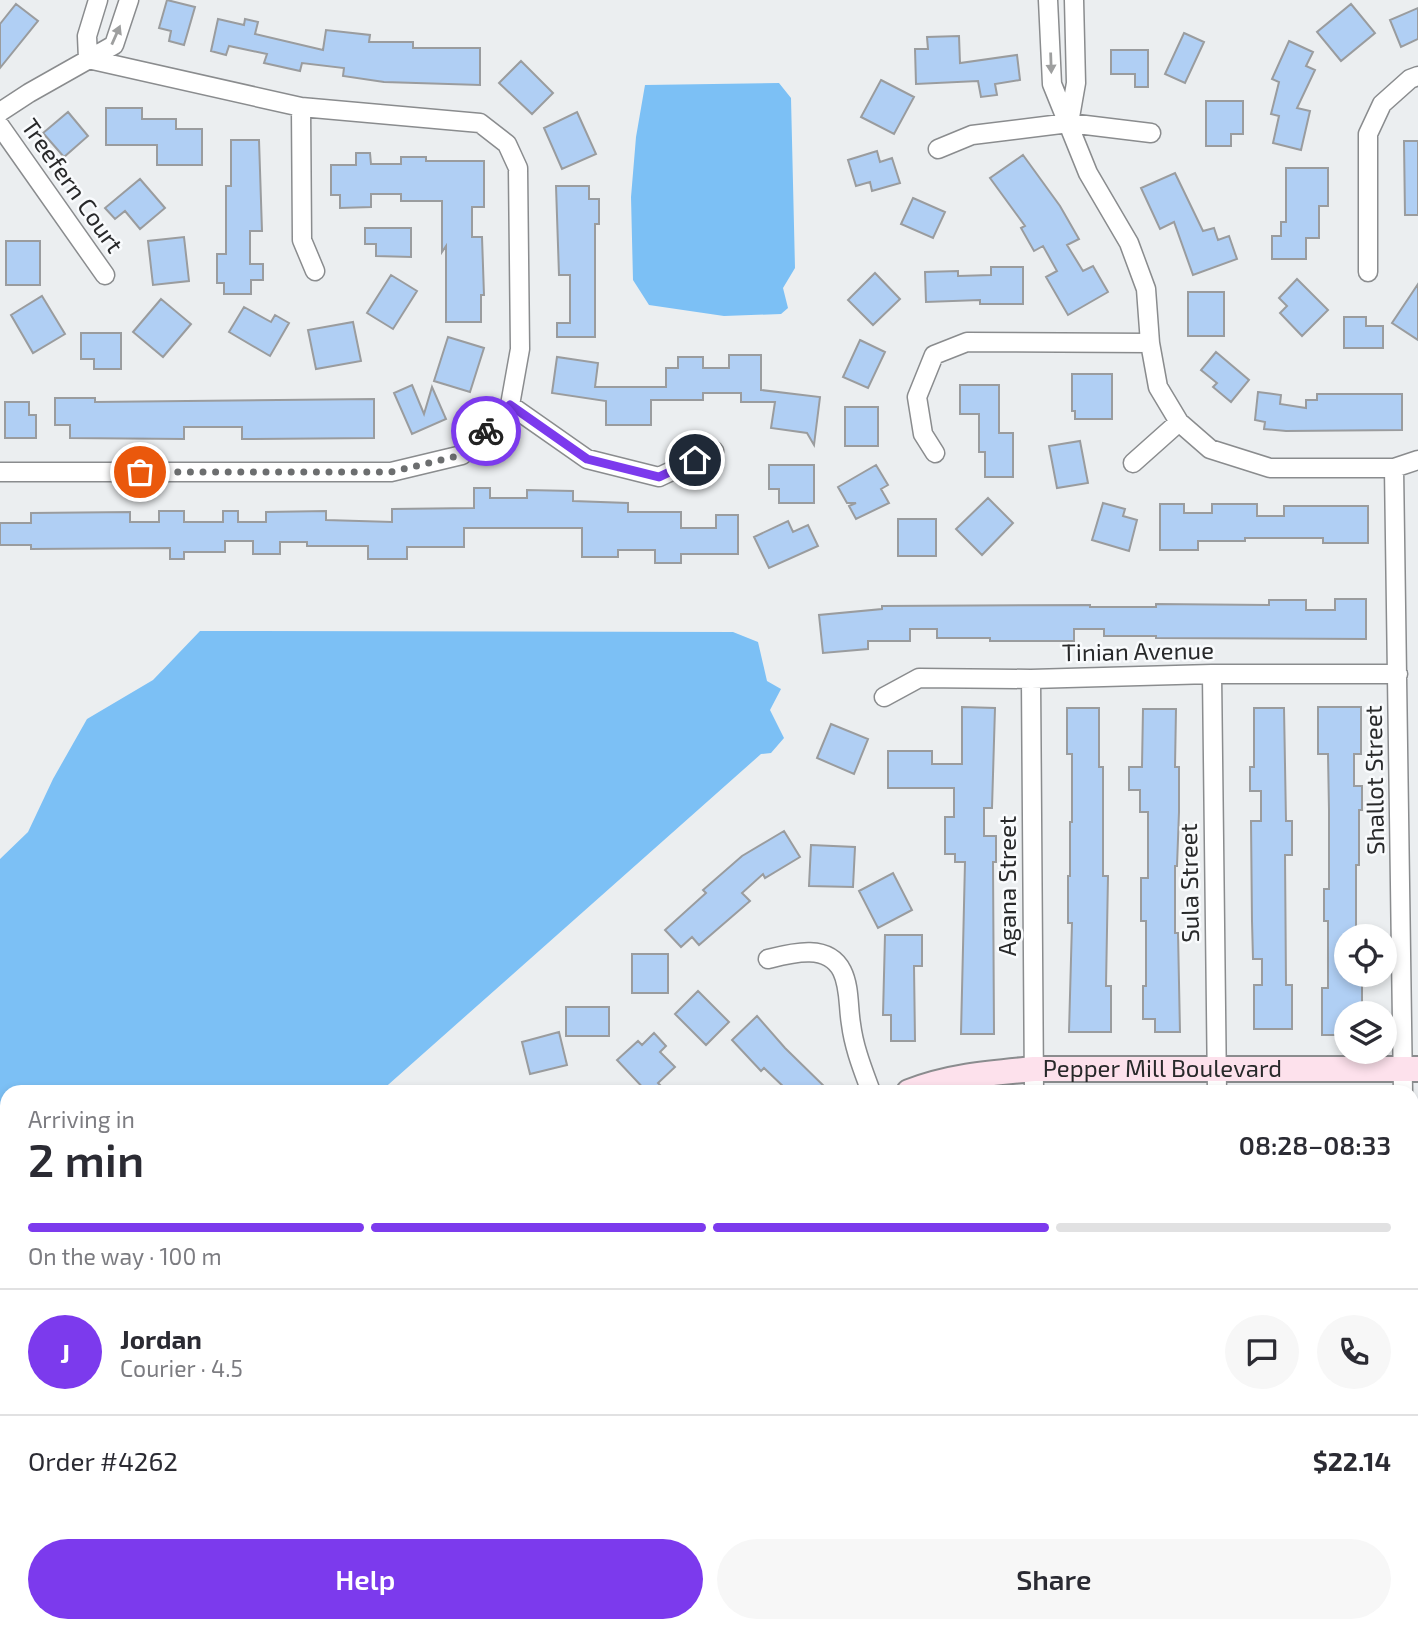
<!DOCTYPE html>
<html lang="en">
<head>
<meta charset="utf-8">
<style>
  body { margin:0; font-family:"Exo 2",sans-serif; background:#f7f7f7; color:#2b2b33; height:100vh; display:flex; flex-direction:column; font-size:26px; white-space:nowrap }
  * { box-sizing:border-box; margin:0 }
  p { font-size:23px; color:#7c7c81 }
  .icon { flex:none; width:38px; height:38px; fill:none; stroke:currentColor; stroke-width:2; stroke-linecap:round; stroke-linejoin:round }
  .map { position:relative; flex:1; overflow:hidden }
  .sheet { position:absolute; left:0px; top:1085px; width:1419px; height:548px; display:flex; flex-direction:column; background:#fff; border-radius:21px 21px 0 0; box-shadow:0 4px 10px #0003 }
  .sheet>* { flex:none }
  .buttons { position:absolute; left:1334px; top:924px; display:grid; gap:14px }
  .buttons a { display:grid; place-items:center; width:63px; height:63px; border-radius:50%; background:#fff; box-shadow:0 4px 10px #0003; font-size:35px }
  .pin { position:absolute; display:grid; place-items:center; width:60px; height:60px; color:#fff; margin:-30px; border:4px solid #fff; border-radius:50%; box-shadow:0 2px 7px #0007 }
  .courier { position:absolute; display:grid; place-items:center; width:70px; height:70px; margin:-35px; border:5px solid #7c3aed; border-radius:50%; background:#fff; color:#222; box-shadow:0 2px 9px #0007 }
  .overview em { font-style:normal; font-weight:600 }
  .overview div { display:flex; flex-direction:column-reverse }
  .overview { display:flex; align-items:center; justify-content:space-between; height:119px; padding:0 28px }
  h1 { font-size:46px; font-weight:600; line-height:52px }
  .bar { display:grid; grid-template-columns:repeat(4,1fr); gap:10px 7px; align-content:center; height:84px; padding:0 28px }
  .bar i { height:9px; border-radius:5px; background:#e1e1e2 }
  .bar .selected { background:#7c3aed }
  .bar p { grid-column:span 4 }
  .line { display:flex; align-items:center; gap:18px; padding:0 28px; border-top:2px solid #e1e1e2 }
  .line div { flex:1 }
  .round { display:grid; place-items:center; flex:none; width:74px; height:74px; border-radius:37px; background:#f7f7f7 }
  .cta { display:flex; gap:14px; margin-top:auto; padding:14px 28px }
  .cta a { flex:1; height:80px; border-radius:42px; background:#7c3aed; color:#fff; font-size:28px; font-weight:600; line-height:80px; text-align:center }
  .cta a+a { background:#f7f7f7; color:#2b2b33 }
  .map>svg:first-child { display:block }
  .water { fill:#7cc0f5 }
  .building { fill:#b0cff4; stroke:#9a9c9e; stroke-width:2 }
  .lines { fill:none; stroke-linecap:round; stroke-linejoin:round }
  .street-casing { stroke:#8a8c8e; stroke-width:21 }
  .secondary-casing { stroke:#8a8c8e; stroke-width:28 }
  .street { stroke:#fff; stroke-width:18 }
  .secondary { stroke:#fde1ec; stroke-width:24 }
  .oneway { fill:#9e9f9f }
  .done { stroke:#6c6e6f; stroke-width:7; stroke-dasharray:0 12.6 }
  .route { stroke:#7c3aed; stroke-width:9 }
  .labels { text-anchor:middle; stroke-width:5; stroke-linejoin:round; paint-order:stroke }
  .street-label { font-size:24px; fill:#28292a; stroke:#f9fbfd }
</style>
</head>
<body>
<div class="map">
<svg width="1418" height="1632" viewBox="0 0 1418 1632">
  <rect width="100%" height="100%" fill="#ebeef0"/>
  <path class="water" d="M779 83 791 98 795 268 783 288 788 308 781 314 724 316 649 305 633 280 631 197 636 137 645 85Z
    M200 631 733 632 758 642 767 681 781 689 770 710 784 738 771 753 761 754 380 1092H7V1291L0 1283V859L28 832 53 779 87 719 153 680Z"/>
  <path class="building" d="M167 0 195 7 184 45 169 41 171 31 159 28Z
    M16 4 38 21 0 68V24Z
    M1351 4 1375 33 1341 61 1317 32Z
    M1418 8V39L1401 47 1390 20Z
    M218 19 244 25 245 19 258 22 255 34 323 50 326 30 370 35 369 42H413V48H480V85L384 82 343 76 344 68 302 63 300 71 264 63 267 54 229 46 226 55 211 51Z
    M1184 33 1204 42 1185 83 1165 74Z
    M959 36 960 63 1017 55 1020 80 995 84 997 95 981 97 978 81 916 84 915 49H928L927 37Z
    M1289 41 1313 52 1306 66 1315 70 1297 108 1310 111 1301 150 1273 143 1279 116 1271 114 1279 82 1272 79Z
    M1111 50H1148V87H1135V74H1111Z
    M521 61 553 93 532 114 499 83Z
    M881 80 914 97 894 134 861 117Z
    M1206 101H1243V134H1231V146H1206Z
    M106 108H142V119H176V129H202V165H157V145H106Z
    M68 112 88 136 64 157 43 133Z
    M577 112 596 154 562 169 544 128Z
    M231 140H259L262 231H250V264H263V280H251V294H224V283H217V254H226V186H231Z
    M1404 141H1418V215H1405Z
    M877 151 880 162 892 158 900 183 872 191 870 182 856 186 848 160Z
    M356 153H370L371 164H401V157H426V161H484V207H472V237H482L484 295H481V322H446V246L442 252V201H401V194H371V207L340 208V195H331V165H356Z
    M1023 155 1060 206 1079 239 1067 245 1083 271 1093 266 1108 292 1068 315 1046 277 1057 271 1043 246 1034 251 1021 228 1025 226 990 178Z
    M1286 168H1328V206H1319V238H1306V259H1272V236H1281V222H1286Z
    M1175 173 1203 231 1214 228 1218 240 1229 236 1237 259 1193 275 1174 222 1160 229 1141 188Z
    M140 179 165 208 140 229 125 211 115 219 105 208Z
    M556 186H589V199H599V224H595V337H557V323H570V275H559Z
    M913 198 945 212 933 238 901 224Z
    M365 228H411V257L376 256V244H365Z
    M184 237 189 281 153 285 148 241Z
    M6 241H40V285H6Z
    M991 267H1023V304H980V300L926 302 925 272 958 271V276L991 275Z
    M875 273 900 299 873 325 848 300Z
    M391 275 417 291 393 329 367 313Z
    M1297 279 1328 310 1302 336 1280 313 1287 306 1279 298Z
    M1418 284V340L1392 323Z
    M1188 292H1224V336H1188Z
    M42 296 65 334 33 353 11 315Z
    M161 299 191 324 163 357 133 332Z
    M244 307 271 322 275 315 289 323 270 356 229 332Z
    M1344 317H1366V326H1383V348H1344Z
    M353 322 361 361 316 369 308 330Z
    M81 333H121V369H94V359H81Z
    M448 337 484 348 470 392 434 381Z
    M860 340 885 352 868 388 843 377Z
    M1216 352 1249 380 1231 402 1213 387 1217 383 1201 370Z
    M729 355H761V390L820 397 814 445 807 433 771 428 775 402H741V393H703V400H651V425H606V401L552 393 557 357 598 363 595 387H666V368H678V357H703V368H729Z
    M1072 374H1112V419H1075V411H1072Z
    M412 385 424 414 432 387 446 419 412 434 394 393Z
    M960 385H999V433H1013V477H985V452H979V414H960Z
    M1258 392 1281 395 1280 404 1306 408V400H1317V394H1402V430L1286 431 1264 429 1265 422 1255 420Z
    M55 398H95V402L374 399V438L242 439V427H184V439L70 438V425H55Z
    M5 402H29V415H36V438H5Z
    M845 407H878V446H845Z
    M1080 441 1088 483 1057 488 1049 446Z
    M769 465H814V503H779V489H769Z
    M876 465 888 485 881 489 889 503 856 519 849 506 856 503H847L838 487Z
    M474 488H490V498H527V490L573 491V501L628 503V512H681V528H716V515H738V554H681V563H655V550H618V557H582V528H464V547H407V559H368V546H307V542H280V554H253V541H225V552H184V559H170V548L31 549V545H0V523H31V513L130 512V522H159V511H184V522H223V511H238V522H266V512L326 511V520L392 522V509L474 508Z
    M988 498 1013 523 982 555 956 529Z
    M1103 503 1125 509 1123 516 1137 520 1129 551 1092 540Z
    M1160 504H1184V513H1212V504H1257V516H1284V506H1368V543H1323V538H1245V541H1198V550H1160Z
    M898 519H936V556H898Z
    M788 521 793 532 808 525 818 546 769 568 754 537Z
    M1335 599H1366V639L1156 638V636H1104V629H1074V641H990V638H937V629H910V641H868V649L823 653 819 615 882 609V606L1090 605V607H1156V604L1269 605V600H1306V610H1335Z
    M962 707 995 708 992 808H984V836H996V862H993L994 1034H961L965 862H955V854H945V817H954V788H888V751H932V764H962Z
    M1318 707H1361V754H1354V786H1362V810H1359V865H1356V936H1346V975H1362V1013H1346V1035H1322V988H1328V921H1324V889H1329V810L1328 754H1318Z
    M1067 708H1099V767H1103V876H1108L1106 986H1111V1032H1069L1072 923H1068V876H1070V822H1072V754H1067Z
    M1254 708H1284L1286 821H1292V855H1285L1286 985H1292V1029H1254V985H1262V959H1253L1252 921 1251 821H1261V791H1250V767H1254Z
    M1143 709H1176L1175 767H1179V812L1177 866H1175V933H1178L1180 1032H1155V1019H1143V986H1146V921H1141V878H1148V812H1140V790H1129V767H1142Z
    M831 724 868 739 854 774 817 758Z
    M784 831 800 857 765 878 763 874 742 893 750 901 699 945 692 937 681 947 665 930 706 893 703 890 742 856Z
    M811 845 855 847 853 887 809 886Z
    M893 873 912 910 878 928 859 891Z
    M885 935H922V966H914L915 1041H891V1015H883Z
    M632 954H668V993H632Z
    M698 991 729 1022 706 1045 675 1014Z
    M566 1007H609V1036H566Z
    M757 1016 785 1048 830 1092H789L764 1068 761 1071 732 1040Z
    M559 1032 567 1065 530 1074 522 1042Z
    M654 1033 666 1046 660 1052 675 1067 658 1083 667 1092H647L617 1060 638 1041 642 1045Z"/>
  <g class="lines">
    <defs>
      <path id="street" d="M1048 0 1052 84 1088 173 1129 243 1146 289 1150 343 1158 387 1179 422 1210 449 1270 468H1394L1418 460
        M88 59 87 36 98 0
        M301 107 302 240 315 271
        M0 112 29 93 114 45 129 0
        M1069 123 1076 83 1074 0
        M0 126 105 275
        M938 149 972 135 1069 123 1151 133
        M1368 272V134L1382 104 1410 79 1418 76
        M510 405 587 459 659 477 714 451
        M935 453 923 434 917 397 934 355 967 342 1150 343
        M1133 463 1179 422
        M1394 468 1403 1092
        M0 472H391L462 455 510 405 520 349 518 168 507 144 480 123 301 107 88 59
        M1212 674 1217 1092
        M1031 679 1034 1092
        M884 697 919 678 1031 679 1212 674H1398
        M768 959C792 953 828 943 842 971 850 987 848 1007 851 1024 854 1048 863 1070 871 1092
        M1412 1468H1418
        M299 1626V1632
        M483 1626V1632
        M667 1626V1632
        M855 1626V1632
        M114 1632V1626
        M1404 1632V1626"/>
      <g id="secondary">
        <path id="s1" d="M909 1092C950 1076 991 1073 1034 1069H1418"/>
        <path d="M0 1469H7"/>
      </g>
    </defs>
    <use href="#street" class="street-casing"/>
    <use href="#secondary" class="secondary-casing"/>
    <use href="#street" class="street"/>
    <use href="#secondary" class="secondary"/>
  </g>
  <defs><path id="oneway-solid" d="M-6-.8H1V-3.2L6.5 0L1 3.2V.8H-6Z" transform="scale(1.75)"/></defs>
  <g class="oneway">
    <use href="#oneway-solid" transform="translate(116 35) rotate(-66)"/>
    <use href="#oneway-solid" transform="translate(1051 63) rotate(88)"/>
  </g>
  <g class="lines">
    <path class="done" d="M140 472H391L462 455 486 431"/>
    <path class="route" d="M486 431 510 405 587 459 659 477 695 460"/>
  </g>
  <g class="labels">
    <g class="street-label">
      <text transform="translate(72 186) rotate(55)" y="8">Treefern Court</text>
      <text transform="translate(1138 652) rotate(-1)" y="8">Tinian Avenue</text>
      <text transform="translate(1375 780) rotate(-91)" y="8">Shallot Street</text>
      <text transform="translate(1190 883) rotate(-91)" y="8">Sula Street</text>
      <text transform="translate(1008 886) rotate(-90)" y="8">Agana Street</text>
      <text dy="8" stroke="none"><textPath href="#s1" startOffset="256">Pepper Mill Boulevard</textPath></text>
    </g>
  </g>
</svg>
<div class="buttons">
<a><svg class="icon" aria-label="locate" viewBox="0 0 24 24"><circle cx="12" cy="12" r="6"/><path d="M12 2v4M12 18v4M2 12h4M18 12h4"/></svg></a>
<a><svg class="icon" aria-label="layers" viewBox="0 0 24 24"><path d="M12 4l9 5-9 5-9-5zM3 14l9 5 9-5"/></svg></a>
</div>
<div class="pin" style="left:140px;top:472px;background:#ea580c"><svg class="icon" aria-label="bag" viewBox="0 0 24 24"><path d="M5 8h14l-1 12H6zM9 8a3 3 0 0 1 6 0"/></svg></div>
<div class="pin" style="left:695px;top:460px;background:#1f2937"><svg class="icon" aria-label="home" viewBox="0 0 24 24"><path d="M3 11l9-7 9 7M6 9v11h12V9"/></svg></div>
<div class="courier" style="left:486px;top:431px"><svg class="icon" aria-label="bike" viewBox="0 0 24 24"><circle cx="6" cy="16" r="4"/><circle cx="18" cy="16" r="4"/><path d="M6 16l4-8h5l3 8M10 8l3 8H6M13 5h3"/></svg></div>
<section class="sheet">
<div class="overview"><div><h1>2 min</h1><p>Arriving in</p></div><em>08:28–08:33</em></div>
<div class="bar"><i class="selected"></i><i class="selected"></i><i class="selected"></i><i></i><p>On the way · 100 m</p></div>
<div class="line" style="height:126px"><b class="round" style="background:#7c3aed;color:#fff">J</b><div><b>Jordan</b><p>Courier · 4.5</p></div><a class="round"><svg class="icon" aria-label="chat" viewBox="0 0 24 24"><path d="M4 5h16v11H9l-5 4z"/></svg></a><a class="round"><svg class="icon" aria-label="phone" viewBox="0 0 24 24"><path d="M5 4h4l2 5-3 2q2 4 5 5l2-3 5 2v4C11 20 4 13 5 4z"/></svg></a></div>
<div class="line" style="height:91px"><div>Order #4262</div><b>$22.14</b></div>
<div class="cta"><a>Help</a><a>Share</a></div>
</section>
</div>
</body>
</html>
